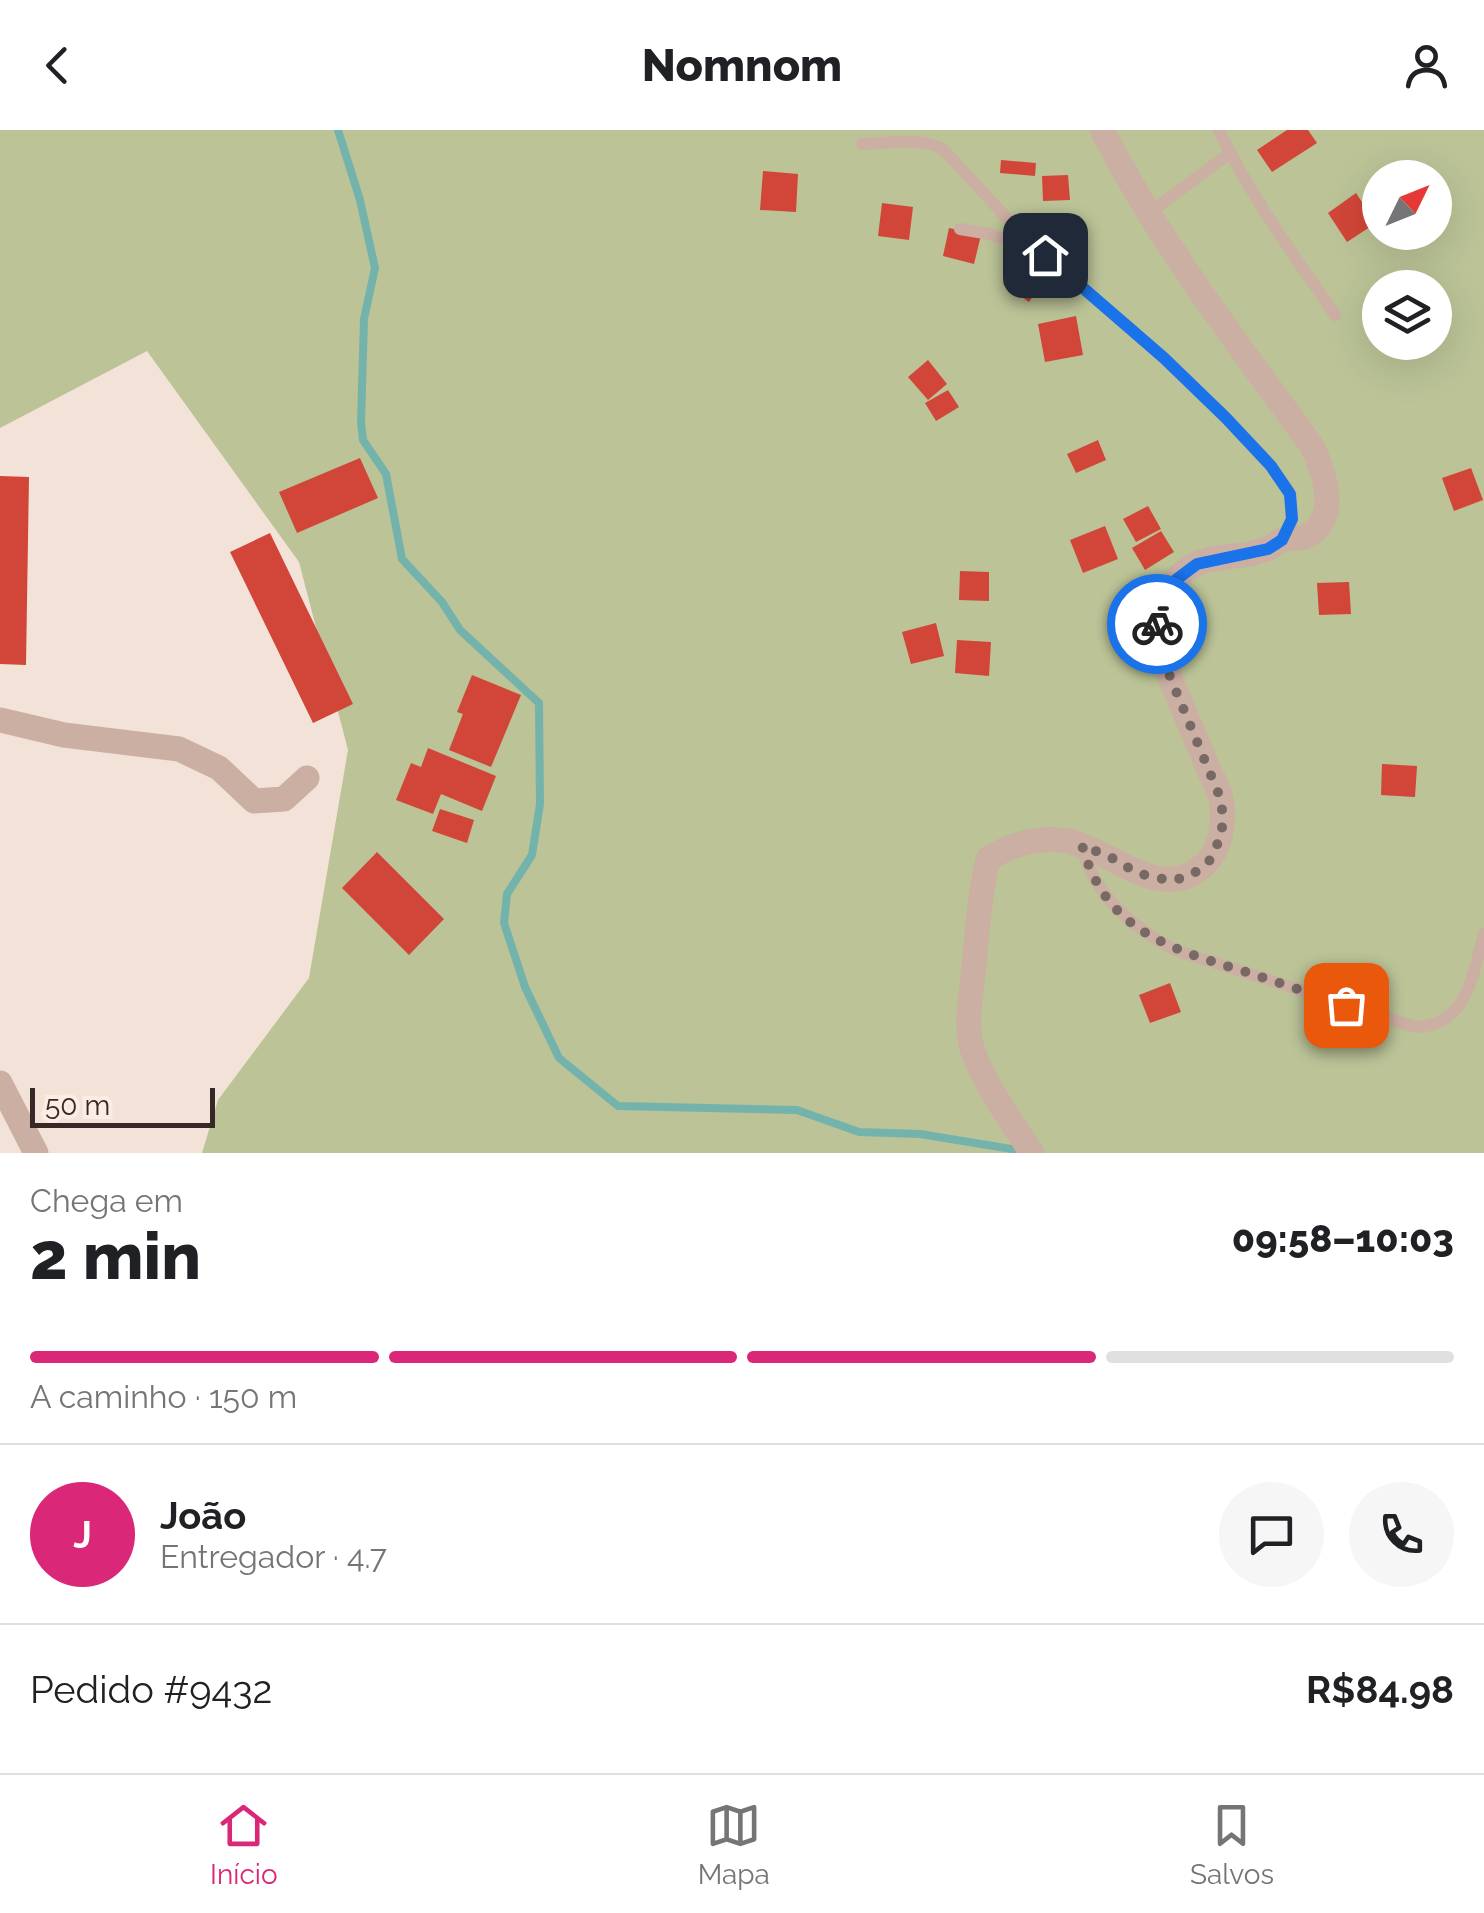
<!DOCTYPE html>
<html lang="pt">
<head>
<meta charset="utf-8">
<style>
  body { margin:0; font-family:Raleway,sans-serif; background:#f6f6f6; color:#202124; height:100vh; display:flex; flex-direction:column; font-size:38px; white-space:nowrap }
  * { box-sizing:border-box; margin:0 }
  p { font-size:32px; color:#757577 }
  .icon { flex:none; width:55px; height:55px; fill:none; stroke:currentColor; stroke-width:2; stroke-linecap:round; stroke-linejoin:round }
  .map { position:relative; height:1023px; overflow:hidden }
  .details { display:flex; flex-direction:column; background:#fff; flex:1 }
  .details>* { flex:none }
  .needle { width:65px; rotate:47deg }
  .controls { position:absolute; left:1362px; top:30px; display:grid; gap:20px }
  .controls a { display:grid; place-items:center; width:90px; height:90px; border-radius:50%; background:#fff; box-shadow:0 10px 40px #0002; font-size:50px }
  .scale { position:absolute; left:30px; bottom:25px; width:185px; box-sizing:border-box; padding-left:10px; border:5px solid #362826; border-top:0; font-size:28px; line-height:35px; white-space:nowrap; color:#362826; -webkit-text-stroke:8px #fbede4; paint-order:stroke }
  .pin { position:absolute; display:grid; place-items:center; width:85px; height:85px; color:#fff; margin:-42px; border-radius:20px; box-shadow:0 5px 15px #0006 }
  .courier { position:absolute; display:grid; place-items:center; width:100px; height:100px; margin:-50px; border:8px solid #1a73e8; border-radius:50%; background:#fff; color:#222; box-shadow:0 2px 12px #0007 }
  .summary em { font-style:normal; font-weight:800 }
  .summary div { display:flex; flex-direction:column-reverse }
  .summary { display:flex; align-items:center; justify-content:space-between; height:170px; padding:0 30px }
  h1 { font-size:65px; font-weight:800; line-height:75px }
  .bar { display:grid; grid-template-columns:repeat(4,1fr); gap:15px 10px; align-content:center; height:120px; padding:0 30px }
  .bar i { height:12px; border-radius:8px; background:#e0e0e0 }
  .bar .selected { background:#db2777 }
  .bar p { grid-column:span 4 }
  .line { display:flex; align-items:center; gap:25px; padding:0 30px; border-top:2px solid #e0e0e0 }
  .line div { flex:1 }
  .round { display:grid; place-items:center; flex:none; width:105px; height:105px; border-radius:52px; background:#f6f6f6 }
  header { display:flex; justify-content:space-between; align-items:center; height:130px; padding:0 30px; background:#fff; font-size:45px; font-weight:800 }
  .tabs { display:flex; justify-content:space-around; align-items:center; height:140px; border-top:2px solid #e0e0e0; background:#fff; font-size:28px; color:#757577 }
  .tabs a { display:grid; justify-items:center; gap:5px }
  .tabs .selected { color:#db2777 }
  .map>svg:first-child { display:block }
  .green { fill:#bbc397; fill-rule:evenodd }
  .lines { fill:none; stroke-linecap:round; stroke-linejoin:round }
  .stream { stroke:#74b3ac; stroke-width:8 }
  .building { fill:#d14638 }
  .service { stroke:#ccafa3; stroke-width:12 }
  .minor { stroke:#ccafa3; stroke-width:25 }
  .done { stroke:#786964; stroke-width:10; stroke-dasharray:0 18 }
  .route { stroke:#1a73e8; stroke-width:12 }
</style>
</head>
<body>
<header><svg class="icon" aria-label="back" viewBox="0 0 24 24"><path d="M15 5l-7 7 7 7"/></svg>Nomnom<svg class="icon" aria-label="person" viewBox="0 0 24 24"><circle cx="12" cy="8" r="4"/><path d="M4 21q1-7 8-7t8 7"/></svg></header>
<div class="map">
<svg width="1484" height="1023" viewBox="0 0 1484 1023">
  <rect width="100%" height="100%" fill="#f3e2d8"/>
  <path class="green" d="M0 0H1484V1023H202L218 970 309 848 348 620 299 432 147 221 0 298ZM1380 48H1435V102H1380ZM1380 158H1435V212H1380Z"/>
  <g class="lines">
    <path class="stream" d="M338 0 360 70 375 138 364 189 361 292 363 310 386 344 402 429 442 472 460 500 539 573 540 674 532 725 507 764 504 793 525 857 559 928 618 976 797 980 859 1002 920 1004 1024 1021"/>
  </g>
  <path class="building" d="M1287 0H1308L1317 13 1272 42 1257 20Z
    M1001 30 1036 33 1035 46 1000 43Z
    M763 41 798 44 796 82 760 80Z
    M1068 45 1070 70 1043 71 1042 46Z
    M1356 63 1376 93 1347 112 1328 83Z
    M882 73 913 77 909 110 878 106Z
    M949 98 981 105 974 134 943 126Z
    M1017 134 1043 152 1029 172 1003 154Z
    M1076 186 1083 225 1045 232 1038 194Z
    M928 230 947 254 928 270 908 247Z
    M948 260 959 277 936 291 925 273Z
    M1098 310 1106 330 1076 343 1067 324Z
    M360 328 378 368 297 403 279 362Z
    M1471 338 1483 370 1454 381 1442 348Z
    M0 346 29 347 26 535 0 534Z
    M1148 376 1161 399 1136 412 1123 389Z
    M1105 396 1118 429 1083 443 1070 410Z
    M1161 401 1174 422 1145 440 1132 418Z
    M270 403 353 574 313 593 230 422Z
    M960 441 989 442V471L959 470Z
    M1349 452 1351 484 1319 485 1317 453Z
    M936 493 944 526 911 534 902 502Z
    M957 510 991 512 989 546 955 543Z
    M472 545 521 565 491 637 449 620 463 584 457 582Z
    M428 618 496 646 482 681 441 664 433 684 396 670 411 633 421 637Z
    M1382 634 1417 636 1415 667 1381 665Z
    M440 679 474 690 467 713 432 701Z
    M377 722 444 789 409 825 342 758Z
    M1170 853 1181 882 1150 893 1139 865Z"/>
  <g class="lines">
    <path class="service" d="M1219 0C1250 66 1294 125 1335 185
      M862 14C888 13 919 7 943 19L1014 96 1039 120
      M1148 84 1230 23
      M960 99 990 104 1045 125 1164 228 1226 288 1271 336 1290 363 1292 389 1283 407
      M1082 718C1096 767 1132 797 1175 820L1416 897C1468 895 1472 845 1484 804"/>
    <path class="minor" d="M0 590 64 605 179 619 219 638 254 671 284 669 307 648
      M0 953 36 1023
      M1032 1023C1014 996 978 945 971 914 966 892 971 867 973 845 977 806 979 767 988 729 1011 714 1040 706 1068 711 1113 721 1164 777 1207 732 1220 718 1224 695 1222 675 1221 661 1211 646 1206 633 1190 595 1174 558 1159 520 1156 486 1162 451 1196 434 1211 427 1233 427 1249 424 1256 422 1264 421 1271 417 1278 413 1277 411 1284 409 1292 407 1299 410 1307 406 1341 387 1324 343 1312 316 1237 213 1160 113 1102 0"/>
  </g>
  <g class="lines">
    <path class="done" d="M1157 494 1159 520 1222 672V704L1210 730 1192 745 1171 751 1137 743 1114 729 1082 715C1105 800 1168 818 1243 841 1277 852 1311 864 1346 875"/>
    <path class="route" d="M1045 125 1164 228 1226 288 1271 336 1290 364 1292 389 1282 410 1268 419 1197 434 1177 449 1161 472 1157 494"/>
  </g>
</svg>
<div class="controls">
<a><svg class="needle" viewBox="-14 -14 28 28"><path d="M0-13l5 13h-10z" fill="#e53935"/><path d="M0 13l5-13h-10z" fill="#757577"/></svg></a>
<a><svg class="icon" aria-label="layers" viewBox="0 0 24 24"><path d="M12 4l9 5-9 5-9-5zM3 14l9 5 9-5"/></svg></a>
</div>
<div class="scale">50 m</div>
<div class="pin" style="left:1346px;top:875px;background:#ea580c"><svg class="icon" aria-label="bag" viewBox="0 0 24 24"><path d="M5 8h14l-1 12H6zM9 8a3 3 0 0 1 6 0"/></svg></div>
<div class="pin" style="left:1045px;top:125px;background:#1f2937"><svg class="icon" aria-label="home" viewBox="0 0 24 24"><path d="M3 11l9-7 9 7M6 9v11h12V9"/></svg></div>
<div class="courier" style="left:1157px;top:494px"><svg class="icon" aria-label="bike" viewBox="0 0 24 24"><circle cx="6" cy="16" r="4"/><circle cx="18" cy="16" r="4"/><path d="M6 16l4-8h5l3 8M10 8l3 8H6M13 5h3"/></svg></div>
</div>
<section class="details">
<div class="summary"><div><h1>2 min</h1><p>Chega em</p></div><em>09:58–10:03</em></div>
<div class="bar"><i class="selected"></i><i class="selected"></i><i class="selected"></i><i></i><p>A caminho · 150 m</p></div>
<div class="line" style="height:180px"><b class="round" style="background:#db2777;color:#fff">J</b><div><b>João</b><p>Entregador · 4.7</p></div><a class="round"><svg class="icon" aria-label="chat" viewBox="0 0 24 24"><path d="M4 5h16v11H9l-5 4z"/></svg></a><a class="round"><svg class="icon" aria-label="phone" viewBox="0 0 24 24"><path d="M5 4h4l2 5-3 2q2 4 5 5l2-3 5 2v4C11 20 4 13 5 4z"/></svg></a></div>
<div class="line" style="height:130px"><div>Pedido #9432</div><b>R$84.98</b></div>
</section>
<nav class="tabs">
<a class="selected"><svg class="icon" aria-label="home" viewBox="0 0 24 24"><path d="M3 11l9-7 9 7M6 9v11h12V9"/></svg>Início</a>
<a><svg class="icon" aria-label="map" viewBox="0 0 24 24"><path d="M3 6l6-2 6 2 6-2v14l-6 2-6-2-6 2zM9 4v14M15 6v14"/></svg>Mapa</a>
<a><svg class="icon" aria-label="saved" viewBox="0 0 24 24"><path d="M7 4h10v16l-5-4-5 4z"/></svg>Salvos</a>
</nav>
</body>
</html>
